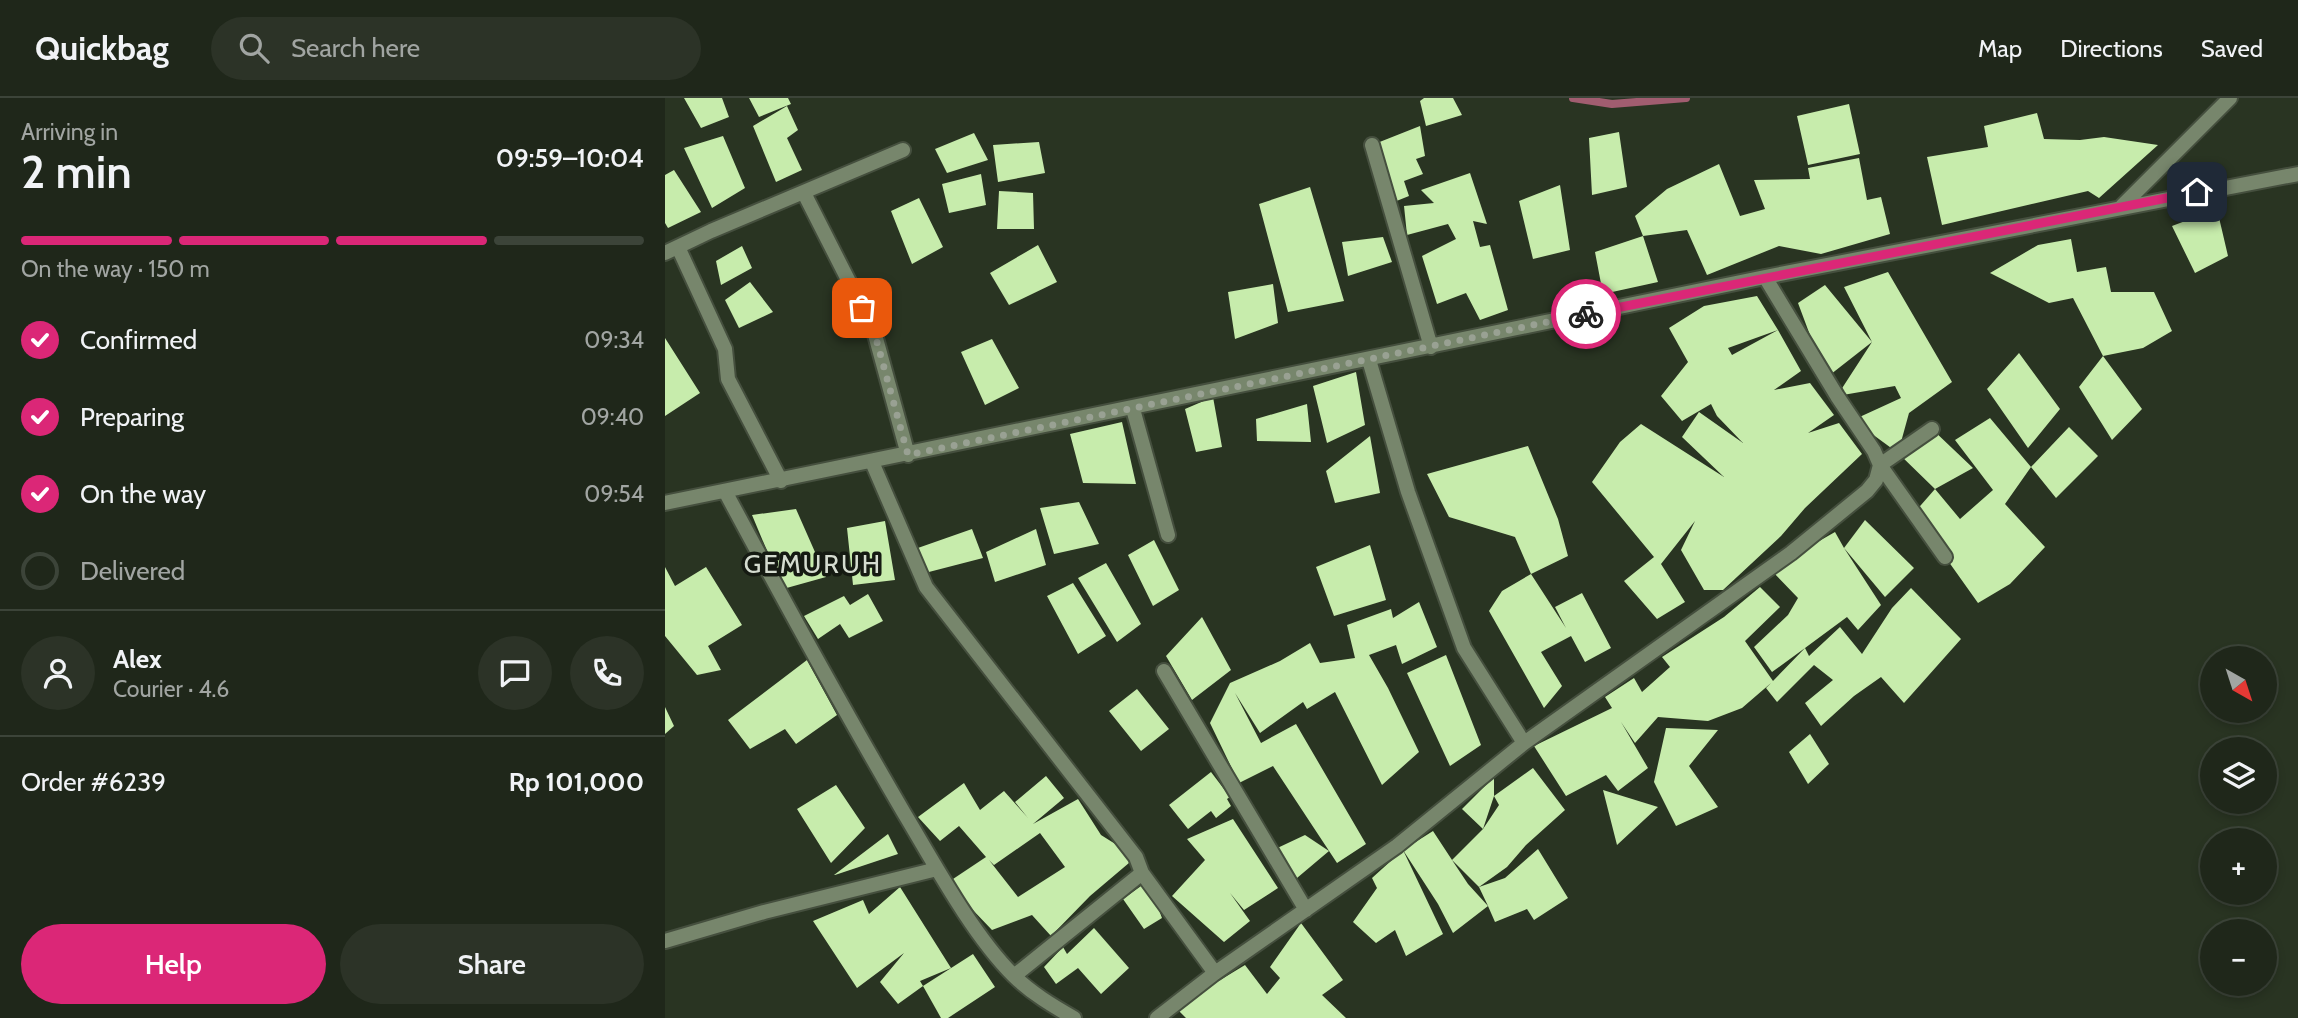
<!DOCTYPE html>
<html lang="en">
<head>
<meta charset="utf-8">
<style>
  body { margin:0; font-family:Cabin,sans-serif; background:#2c3327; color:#f1f3f6; height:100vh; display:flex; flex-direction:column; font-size:26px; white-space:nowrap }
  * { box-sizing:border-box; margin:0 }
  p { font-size:23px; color:#a1a5a2 }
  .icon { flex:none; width:38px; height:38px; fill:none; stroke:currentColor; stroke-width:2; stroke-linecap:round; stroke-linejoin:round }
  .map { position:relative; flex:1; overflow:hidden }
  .side { display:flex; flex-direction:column; background:#1f271a; width:665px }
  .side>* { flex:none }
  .needle { width:46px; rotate:141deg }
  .fabs { position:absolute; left:1535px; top:548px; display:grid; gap:14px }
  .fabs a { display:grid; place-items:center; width:77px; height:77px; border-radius:50%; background:#1f271a; box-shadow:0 4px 10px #0003,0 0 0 2px #3c4439; font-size:35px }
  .pin { position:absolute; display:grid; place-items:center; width:60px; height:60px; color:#fff; margin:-30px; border-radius:14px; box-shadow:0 4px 10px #0006 }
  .courier { position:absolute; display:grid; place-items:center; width:70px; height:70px; margin:-35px; border:5px solid #db2777; border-radius:50%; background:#fff; color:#222; box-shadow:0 2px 9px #0007 }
  .summary em { font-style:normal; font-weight:600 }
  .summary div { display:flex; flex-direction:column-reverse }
  .summary { display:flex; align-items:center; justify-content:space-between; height:119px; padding:0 21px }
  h1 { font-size:46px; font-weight:600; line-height:52px }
  .bar { display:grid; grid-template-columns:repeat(4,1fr); gap:10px 7px; align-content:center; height:84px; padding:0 21px }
  .bar i { height:9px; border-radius:5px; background:#3c4439 }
  .bar .current { background:#db2777 }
  .bar p { grid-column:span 4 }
  .line { display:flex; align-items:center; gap:18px; padding:0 21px; border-top:2px solid #3c4439 }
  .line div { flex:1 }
  .round { display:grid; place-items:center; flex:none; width:74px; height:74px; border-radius:37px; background:#2c3327 }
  ol { padding:0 21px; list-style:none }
  li { display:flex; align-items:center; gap:21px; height:77px }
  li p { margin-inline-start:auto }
  li .icon { padding:7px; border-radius:50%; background:#db2777; color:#fff; stroke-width:4 }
  li:last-child { color:#a1a5a2 }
  li i { width:38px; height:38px; border:4px solid #3c4439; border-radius:50% }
  .cta { display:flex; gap:14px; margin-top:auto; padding:14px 21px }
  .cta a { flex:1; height:80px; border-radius:42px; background:#db2777; color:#fff; font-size:28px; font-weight:600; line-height:80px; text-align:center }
  .cta a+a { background:#2c3327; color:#f1f3f6 }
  header { display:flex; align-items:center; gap:42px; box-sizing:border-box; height:98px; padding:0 35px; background:#1f271a; border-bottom:2px solid #3c4439 }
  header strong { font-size:33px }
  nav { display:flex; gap:38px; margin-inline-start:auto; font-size:24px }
  .search { width:490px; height:63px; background:#2c3327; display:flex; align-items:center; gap:18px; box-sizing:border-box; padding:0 24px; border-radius:38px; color:#a1a5a2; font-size:26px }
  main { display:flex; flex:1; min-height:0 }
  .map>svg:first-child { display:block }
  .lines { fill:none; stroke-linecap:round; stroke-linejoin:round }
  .stream { stroke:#a15d70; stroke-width:8 }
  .building { fill:#c7ecac; fill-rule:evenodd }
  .street-casing { stroke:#454f3e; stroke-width:18 }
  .street { stroke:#77866c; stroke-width:14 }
  .done { stroke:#99a193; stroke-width:7; stroke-dasharray:0 12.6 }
  .route { stroke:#db2777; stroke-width:9 }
  .labels { text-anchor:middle; stroke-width:7; stroke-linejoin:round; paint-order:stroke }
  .quarter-label { font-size:26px; letter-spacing:2px; fill:#d5dcd0; stroke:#151a12 }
</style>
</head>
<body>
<header>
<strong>Quickbag</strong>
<div class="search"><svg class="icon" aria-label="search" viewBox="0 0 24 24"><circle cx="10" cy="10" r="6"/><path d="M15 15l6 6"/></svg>Search here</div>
<nav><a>Map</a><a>Directions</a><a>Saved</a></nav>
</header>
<main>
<section class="side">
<div class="summary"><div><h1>2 min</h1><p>Arriving in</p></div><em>09:59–10:04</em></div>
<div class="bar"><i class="current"></i><i class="current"></i><i class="current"></i><i></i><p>On the way · 150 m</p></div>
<ol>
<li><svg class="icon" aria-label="check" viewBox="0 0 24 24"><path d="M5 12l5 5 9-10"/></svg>Confirmed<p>09:34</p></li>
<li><svg class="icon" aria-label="check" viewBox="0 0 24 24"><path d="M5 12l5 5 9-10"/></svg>Preparing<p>09:40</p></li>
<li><svg class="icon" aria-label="check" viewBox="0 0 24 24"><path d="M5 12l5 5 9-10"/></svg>On the way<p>09:54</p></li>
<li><i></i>Delivered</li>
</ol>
<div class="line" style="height:126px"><a class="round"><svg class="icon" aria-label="person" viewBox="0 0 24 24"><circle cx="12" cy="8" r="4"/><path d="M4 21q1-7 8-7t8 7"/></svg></a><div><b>Alex</b><p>Courier · 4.6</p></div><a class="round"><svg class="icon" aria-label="chat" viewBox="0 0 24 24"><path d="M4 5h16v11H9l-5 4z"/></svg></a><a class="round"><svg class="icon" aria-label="phone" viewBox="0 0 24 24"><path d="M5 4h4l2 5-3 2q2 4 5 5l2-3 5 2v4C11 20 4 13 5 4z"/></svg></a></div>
<div class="line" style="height:91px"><div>Order #6239</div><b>Rp 101,000</b></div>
<div class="cta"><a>Help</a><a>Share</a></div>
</section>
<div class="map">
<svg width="1633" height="920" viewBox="0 0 1633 920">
  <rect width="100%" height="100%" fill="#293422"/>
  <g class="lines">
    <path class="stream" d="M908 0 947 6 1021 0"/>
  </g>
  <path class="building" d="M19 0H57L64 19 36 30Z
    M84 0H123L126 6 94 19Z
    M759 0H788L797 17 761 28 755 3Z
    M1184 6 1195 56 1143 67 1132 18Z
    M122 8 133 32 122 40 137 72 111 84 88 28Z
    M1372 15 1379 41 1415 42 1439 39 1493 47 1434 100 1423 93 1277 127 1262 59 1323 49 1319 28Z
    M755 28 760 58 751 61 758 76 739 83 744 98 724 106 707 47Z
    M954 34 962 89 927 97 924 40Z
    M309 35 323 62 282 75 270 51Z
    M58 38 80 90 47 110 19 50Z
    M374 44 380 75 333 84 328 47Z
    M1194 60 1202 102 1216 99 1225 136 1156 156 1114 148 1042 177 1022 132 978 138 970 118 1002 91 1054 66 1075 118 1100 111 1089 82 1145 81 1143 70Z
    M9 72 36 114 3 130 0 125V77Z
    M805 75 822 126 808 123 815 149 825 147 843 212 815 222 801 195 772 206 757 158 791 141 783 126 742 137 739 108 769 105 756 92Z
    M316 76 321 107 284 115 277 86Z
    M895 87 905 152 868 161 854 103Z
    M645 89 679 203 623 214 594 106Z
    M334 93 368 95 369 131H332Z
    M254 100 278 149 247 166 226 113Z
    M1552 111 1563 158 1530 175 1507 128Z
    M978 138 993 184 938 196 930 154Z
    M718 139 727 164 683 178 677 144Z
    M1406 141 1412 174 1441 169 1446 194H1489L1507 233 1478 250 1438 258 1477 311 1447 342 1414 289 1438 258 1408 200 1384 205 1325 175 1373 147Z
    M373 147 392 184 344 207 325 175Z
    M77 148 87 170 56 187 51 163Z
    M1223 174 1287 284 1244 315 1233 355 1188 322 1236 300 1230 288 1172 298 1207 244 1179 189Z
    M85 184 108 214 74 230 60 202Z
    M608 186 613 225 570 241 563 194Z
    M1160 187 1207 244 1161 280 1133 205Z
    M1092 198 1113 232 1063 250 1067 257 1113 232 1136 273 1109 292 1145 285 1169 317 1143 335 1174 325 1197 356 1140 410 1116 438 1058 492H1039L1016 452 1030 423 996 466 1020 504 992 521 959 483 989 459 927 384 955 344 976 326 1059 379 1017 339 1034 314 1078 345 1052 318 1046 306 1017 323 996 298 1023 264 1004 230 1039 208Z
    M0 240 35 295 0 318Z
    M327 241 354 290 320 307 296 254Z
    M1354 255 1395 311 1363 350 1322 291Z
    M691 274 700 327 662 345 648 288Z
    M548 299 557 349 531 354 520 311Z
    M642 306 646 344 592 343 591 321Z
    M1325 320 1366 369 1340 406 1380 449 1345 486 1313 505 1249 415 1270 391 1233 355 1267 331 1308 370 1270 391 1295 421 1328 392 1290 342Z
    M457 324 471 386 418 385 405 336Z
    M1404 329 1433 358 1391 400 1366 369Z
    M705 338 715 395 670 405 661 373Z
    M863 348 893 421 903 458 866 476 901 530 890 509 917 495 946 550 920 564 906 538 876 554 897 588 879 610 824 513 837 493 866 476 850 439 784 419 762 376Z
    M414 404 434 446 389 456 375 410Z
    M131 411 161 479 118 491 87 417Z
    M1200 422 1249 470 1220 499 1179 450 1216 507 1193 532 1182 519 1140 550 1144 558 1175 529 1197 556 1227 510 1246 490 1296 541 1239 605 1216 579 1189 598 1156 628 1140 605 1168 582 1149 567 1112 604 1101 590 1106 585 1077 610 1043 623 993 619 970 645 956 624 983 670 953 693 941 677 901 698 869 648 947 610 940 599 969 580 977 594 1005 569 997 559 1059 519 1095 489 1115 509 1080 543 1108 583 1140 550 1107 574 1089 549 1123 517 1133 500 1105 471 1170 434 1179 450Z
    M220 423 230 482 188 487 182 430Z
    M307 431 318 460 260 475 250 451Z
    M371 431 381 467 330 484 321 454Z
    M489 442 514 492 488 508 463 457Z
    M705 447 721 502 669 518 651 469Z
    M441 465 476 526 452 544 413 480Z
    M0 469 10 488 41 469 77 527 43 548 56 572 32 577 0 538Z
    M408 485 441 538 413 556 382 498Z
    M203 496 218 523 184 540 175 526 153 541 139 518 179 498 185 507Z
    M754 504 772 549 737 566 731 547 704 557 723 590 754 654 717 687 670 594 642 611 638 604 595 635 570 595 596 645 631 626 701 746 672 765 608 668 574 685 545 625 565 585 615 563 645 545 655 565 690 560 682 527 726 511 728 520Z
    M537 519 566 572 527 602 501 558Z
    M781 557 816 647 785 668 742 575Z
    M142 562 172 617 131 646 120 631 85 651 63 622Z
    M472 591 504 631 476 653 444 613Z
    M0 609 9 628 0 636Z
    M1001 630 1053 632 1024 668 1053 709 1011 728 989 684Z
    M1145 636 1164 666 1143 686 1124 654Z
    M868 670 900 712 861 747 842 769 814 789 787 762 803 786 823 808 814 789 840 780 873 751 903 800 869 822 862 811 830 824 823 808 788 835 773 806 738 752 778 836 741 858 730 832 711 845 688 824 712 790 707 780 738 752 768 733 787 762 818 731 797 711 829 679V698L818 731 834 707 829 698Z
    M546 674 565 699 562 701 566 708 551 720 546 713 523 731 504 707Z
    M381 678 399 700 368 726 413 701 436 737 471 759 425 798 386 838 367 817 327 832 282 785 321 759 294 728 275 743 253 719 299 685 315 712 339 693 363 720 350 704ZM375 735 400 769 353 799 324 762 329 767Z
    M171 687 200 730 166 765 132 711Z
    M938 692 993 709 952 747Z
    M568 721 613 790 579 812 565 795 585 823 559 844 507 798 540 762 522 741Z
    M223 736 233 756 170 777H169Z
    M640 737 664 753 632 780 606 753Z
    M483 783 497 820 479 831 458 801Z
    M235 789 286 870 255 883 258 888 233 906 215 884 239 855 192 890 148 823 198 802 204 816Z
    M636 825 678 882 657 897 681 920H521L514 913 542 890 580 867 602 896 615 880 605 869Z
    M429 830 464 870 436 896 413 870 391 886 379 869 398 849 402 856Z
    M308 856 330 889 283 920H276L258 888Z"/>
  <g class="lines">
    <defs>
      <path id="street" d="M707 47 766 249
        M139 95 209 233 243 357
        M1457 108 1565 0
        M13 149 60 251 63 281 116 383
        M0 155 46 133 238 52
        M704 262 743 394 799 550 859 645
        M468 311 503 437
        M1267 331 1215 367 1280 459
        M207 364 261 489 471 759 477 775 349 878
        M61 395C119 503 177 609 239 715 269 765 307 836 348 877 366 895 388 908 409 920
        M0 405 1100 179 1633 76
        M499 573 641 812
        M477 775 550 875
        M0 843 99 814 272 771
        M492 920 550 875 732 748 859 645 1126 455 1202 393 1211 382 1215 367 1209 353 1172 298 1100 179"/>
    </defs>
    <use href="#street" class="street-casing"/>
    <use href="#street" class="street"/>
  </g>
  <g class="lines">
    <path class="done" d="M197 210 209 233 243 357 921 216"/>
    <path class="route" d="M921 216 1532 94"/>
  </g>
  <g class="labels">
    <g class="quarter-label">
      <text x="148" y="475">GEMURUH</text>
    </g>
  </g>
</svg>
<div class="fabs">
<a><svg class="needle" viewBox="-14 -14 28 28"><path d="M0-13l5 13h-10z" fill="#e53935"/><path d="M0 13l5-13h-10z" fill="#a1a5a2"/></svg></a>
<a><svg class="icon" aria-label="layers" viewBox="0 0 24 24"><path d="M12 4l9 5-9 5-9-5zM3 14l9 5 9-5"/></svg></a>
<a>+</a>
<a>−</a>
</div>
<div class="pin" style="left:197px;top:210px;background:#ea580c"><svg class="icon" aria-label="bag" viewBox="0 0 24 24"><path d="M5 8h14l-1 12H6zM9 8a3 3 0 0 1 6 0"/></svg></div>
<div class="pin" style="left:1532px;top:94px;background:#1f2937"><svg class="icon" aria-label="home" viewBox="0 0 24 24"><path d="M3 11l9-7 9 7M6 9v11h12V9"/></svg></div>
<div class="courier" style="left:921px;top:216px"><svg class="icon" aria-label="bike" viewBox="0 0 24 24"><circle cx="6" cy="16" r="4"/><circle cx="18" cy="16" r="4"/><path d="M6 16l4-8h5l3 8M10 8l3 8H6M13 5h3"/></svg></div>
</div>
</main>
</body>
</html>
